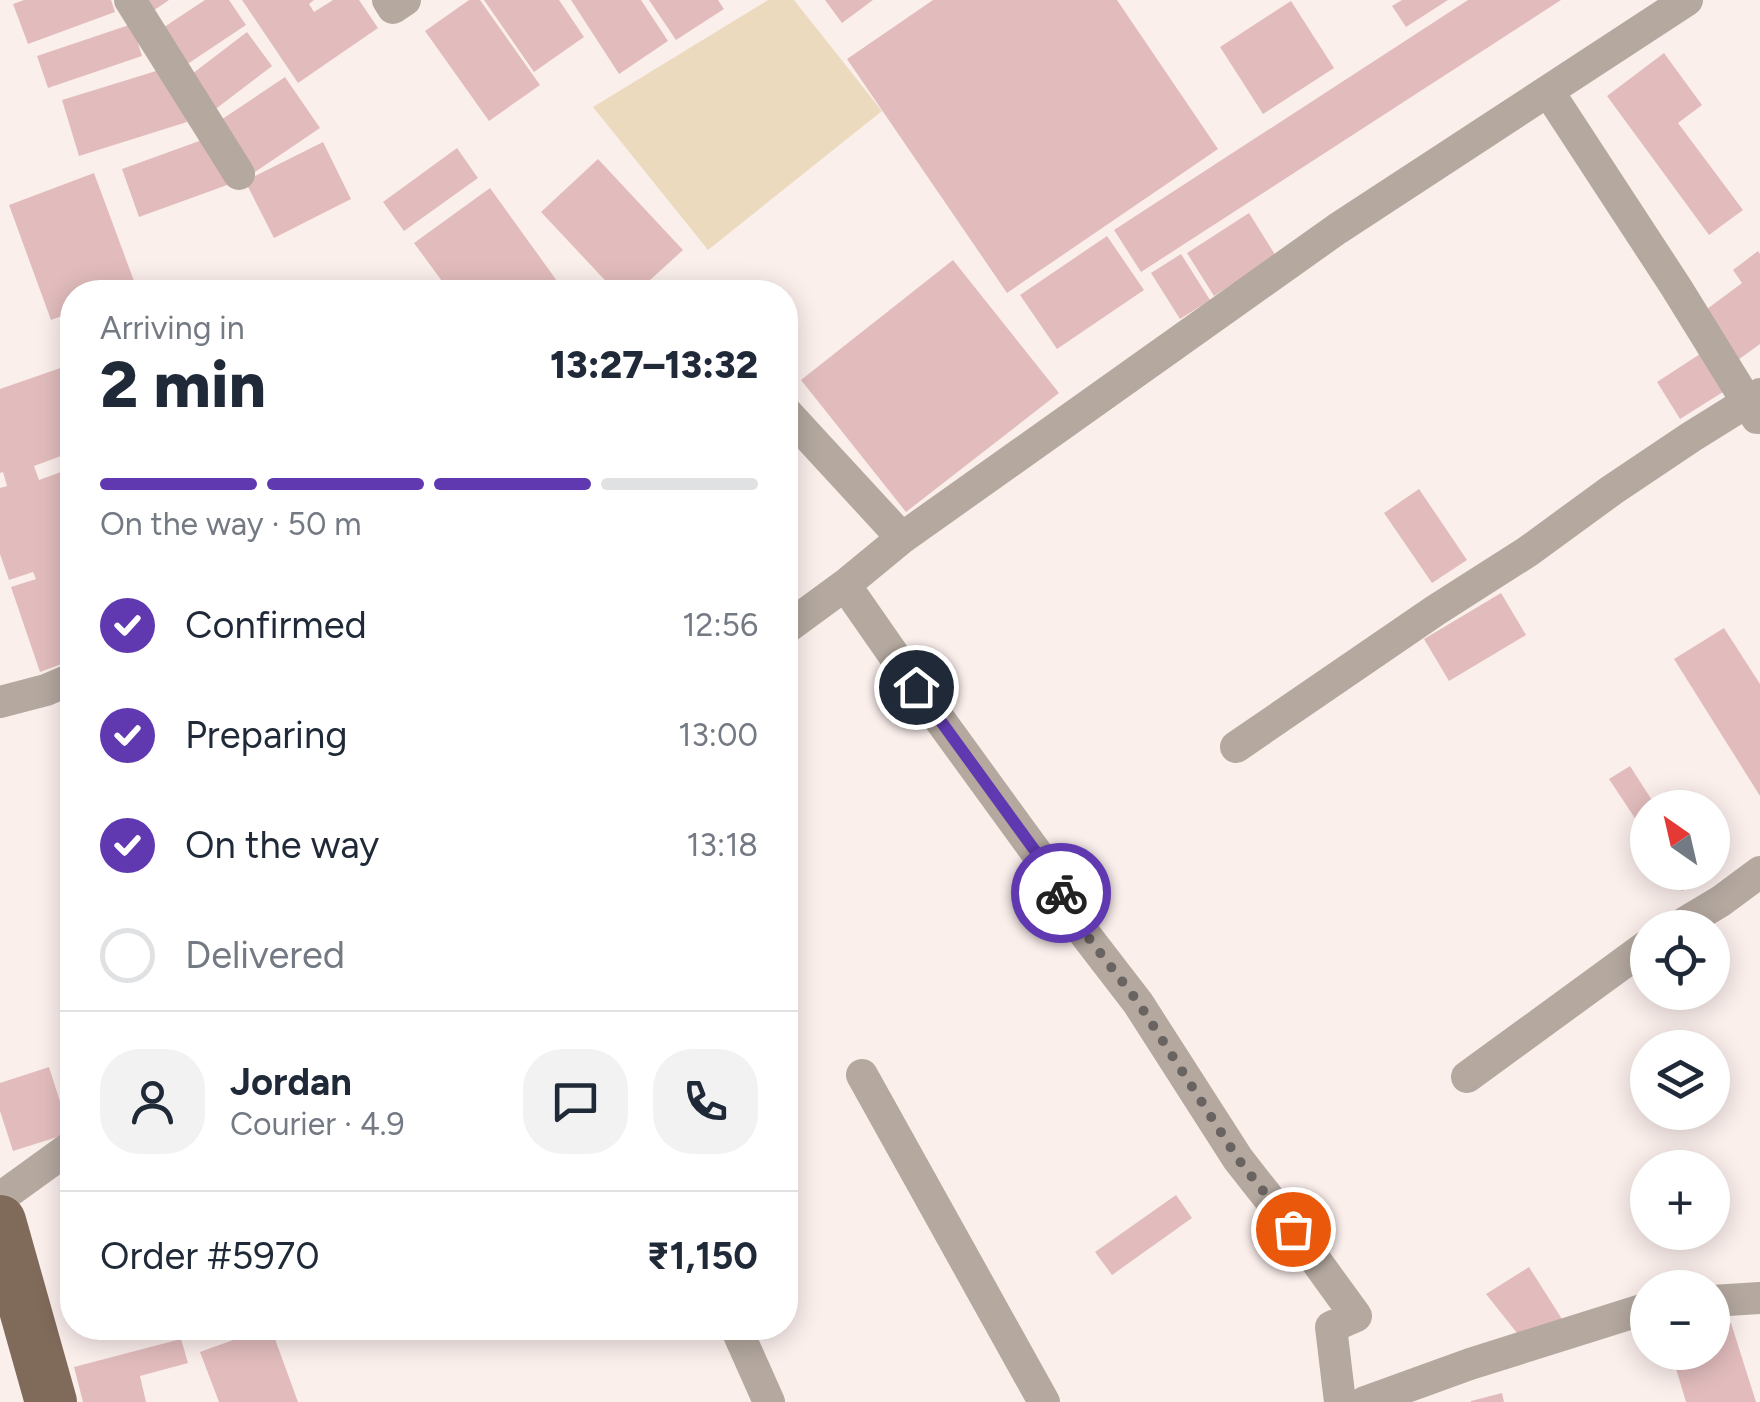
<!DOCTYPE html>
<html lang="en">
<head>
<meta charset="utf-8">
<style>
  body { margin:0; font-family:Figtree,sans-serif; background:#f2f2f3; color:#1f2937; height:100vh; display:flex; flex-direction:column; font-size:38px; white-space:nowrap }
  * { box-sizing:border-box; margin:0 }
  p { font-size:32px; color:#747a83 }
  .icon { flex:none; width:55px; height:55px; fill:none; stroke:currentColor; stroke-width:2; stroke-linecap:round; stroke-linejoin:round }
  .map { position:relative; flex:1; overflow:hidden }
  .panel { position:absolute; left:60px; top:280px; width:738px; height:1060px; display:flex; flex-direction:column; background:#fff; border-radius:40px; box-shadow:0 5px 25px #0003 }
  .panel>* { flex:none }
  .needle { width:65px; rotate:326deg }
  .buttons { position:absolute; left:1630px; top:790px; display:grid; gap:20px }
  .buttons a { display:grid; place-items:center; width:100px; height:100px; border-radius:50%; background:#fff; box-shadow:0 5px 25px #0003; font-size:50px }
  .pin { position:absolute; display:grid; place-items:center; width:85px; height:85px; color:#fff; margin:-42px; border:5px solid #fff; border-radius:50%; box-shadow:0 2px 10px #0007 }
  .courier { position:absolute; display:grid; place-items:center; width:100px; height:100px; margin:-50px; border:8px solid #6039b1; border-radius:50%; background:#fff; color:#222; box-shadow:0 2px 12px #0007 }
  .headline em { font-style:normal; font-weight:800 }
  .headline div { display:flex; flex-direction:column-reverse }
  .headline { display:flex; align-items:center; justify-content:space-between; height:170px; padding:0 40px }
  h1 { font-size:65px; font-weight:800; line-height:75px }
  .bar { display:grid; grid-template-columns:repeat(4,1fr); gap:15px 10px; align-content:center; height:120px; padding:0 40px }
  .bar i { height:12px; border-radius:8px; background:#e0e1e3 }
  .bar .selected { background:#6039b1 }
  .bar p { grid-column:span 4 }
  .line { display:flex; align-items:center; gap:25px; padding:0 40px; border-top:2px solid #e0e1e3 }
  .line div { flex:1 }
  .round { display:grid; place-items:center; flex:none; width:105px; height:105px; border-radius:40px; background:#f2f2f3 }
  ol { padding:0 40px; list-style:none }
  li { display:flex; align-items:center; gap:30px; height:110px }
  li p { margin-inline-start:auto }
  li .icon { padding:10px; border-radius:50%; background:#6039b1; color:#fff; stroke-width:4 }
  li:last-child { color:#747a83 }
  li i { width:55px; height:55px; border:5px solid #e0e1e3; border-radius:50% }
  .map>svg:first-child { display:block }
  .green { fill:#ecdabf }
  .building { fill:#e2bcbd }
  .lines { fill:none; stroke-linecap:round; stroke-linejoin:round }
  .street { stroke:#b4a89f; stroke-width:32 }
  .primary { stroke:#806a5a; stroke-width:52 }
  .done { stroke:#696361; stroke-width:10; stroke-dasharray:0 18 }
  .route { stroke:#6039b1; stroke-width:12 }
</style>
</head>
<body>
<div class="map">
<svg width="1760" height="1402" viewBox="0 0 1760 1402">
  <rect width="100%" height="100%" fill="#fbefec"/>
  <path class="green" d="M768 0H794L882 111 708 250 593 107Z"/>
  <path class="building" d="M24 0H111L115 12 28 44 13 4Z
    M137 0H169L147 15Z
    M205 0H229L246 25 183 67 158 31Z
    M242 0H314L309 4 314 12 333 0H359L378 28 298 83Z
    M469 0H480L540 85 489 121 425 31Z
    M484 0H559L584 37 534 72Z
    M571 0H641L668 41 619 74Z
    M649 0H718L724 9 676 40Z
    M825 0H873L842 23Z
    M933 0H1117L1218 149 1007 293 847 59Z
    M1402 0H1448L1406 27 1392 6Z
    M1468 0H1561L1141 272 1114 230Z
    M1291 1 1334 68 1263 114 1220 47Z
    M132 24 142 56 48 88 37 56Z
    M247 32 272 66 213 111 188 77Z
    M1664 53 1702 105 1678 123 1743 210 1709 235 1607 96Z
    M169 67 187 122 79 156 62 100Z
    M285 77 320 128 255 172 221 120Z
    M213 136 230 184 139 217 122 169Z
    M323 142 351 199 274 238 245 181Z
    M457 148 478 178 404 231 383 202Z
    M598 159 683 250 637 292H616L541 212Z
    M94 173 137 289 126 292H72V312L51 320 9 205Z
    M490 188 565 292H450L414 243Z
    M1249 213 1276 256 1214 296 1187 253Z
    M1107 236 1144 290 1057 349 1020 295Z
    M1758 251 1760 254V344L1738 360 1703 312 1742 283 1733 270Z
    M1181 254 1210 300 1180 319 1151 273Z
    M953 260 1059 393 906 512 801 380Z
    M1700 354 1723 392 1680 419 1657 382Z
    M72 364V452L34 466 39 480 72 468V551L63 555 67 569 72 567V660L40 672 11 587 36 579 33 572 9 580 0 554V488L7 486 3 472 0 473V389Z
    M1419 489 1467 560 1432 583 1384 513Z
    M1501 593 1526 635 1449 681 1424 639Z
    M1724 628 1760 684V796L1674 659Z
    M1630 766 1657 808H1648V838L1609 779Z
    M1670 872H1699L1703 878 1682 891Z
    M49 1067 70 1133 13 1151 0 1111V1083Z
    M1176 1195 1192 1218 1112 1275 1095 1252Z
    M1529 1267 1567 1327 1521 1338 1486 1294Z
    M1731 1323 1756 1402H1686L1671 1352H1712V1329Z
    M178 1328H201L182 1336Z
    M266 1328H271L298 1402H219L200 1352Z
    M181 1339 188 1363 140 1376 146 1402H83L74 1367Z
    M1502 1393 1504 1402H1471V1401Z"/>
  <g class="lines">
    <path class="street" d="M130 0 239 174
      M388 0 393 8 405 0
      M1548 91 1676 287 1757 418
      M785 411 902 538
      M845 585 916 687 1041 859 1081 929 1138 1003 1238 1159 1293 1229 1356 1316 1331 1327 1340 1402
      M785 629 845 585 902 538 1337 229 1687 0
      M0 702 46 690 72 679
      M1236 747 1436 610 1527 552 1612 490 1691 437 1760 394
      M1676 928 1721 901 1760 872
      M862 1075 1044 1402
      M1467 1077 1648 945
      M0 1198 72 1146
      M1712 1301 1760 1298
      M736 1328 769 1402
      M1365 1402 1470 1364 1648 1308"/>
    <path class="primary" d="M0 1221 51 1402"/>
  </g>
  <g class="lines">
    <path class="done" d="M1061 893 1081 928 1138 1002 1238 1159 1293 1229"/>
    <path class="route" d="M916 687 1041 859 1061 893"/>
  </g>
</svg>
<div class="buttons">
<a><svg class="needle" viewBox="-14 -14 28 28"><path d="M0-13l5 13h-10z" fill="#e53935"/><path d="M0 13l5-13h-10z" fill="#747a83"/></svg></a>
<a><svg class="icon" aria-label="locate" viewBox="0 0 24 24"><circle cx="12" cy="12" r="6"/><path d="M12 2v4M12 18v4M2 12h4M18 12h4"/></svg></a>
<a><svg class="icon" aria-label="layers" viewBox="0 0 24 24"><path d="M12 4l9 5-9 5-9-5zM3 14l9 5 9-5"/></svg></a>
<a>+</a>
<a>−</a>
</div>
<div class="pin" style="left:1293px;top:1229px;background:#ea580c"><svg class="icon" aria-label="bag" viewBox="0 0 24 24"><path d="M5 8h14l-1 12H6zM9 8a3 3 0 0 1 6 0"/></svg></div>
<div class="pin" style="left:916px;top:687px;background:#1f2937"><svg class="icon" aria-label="home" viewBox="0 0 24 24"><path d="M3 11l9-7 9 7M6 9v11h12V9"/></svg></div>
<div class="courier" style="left:1061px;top:893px"><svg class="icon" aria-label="bike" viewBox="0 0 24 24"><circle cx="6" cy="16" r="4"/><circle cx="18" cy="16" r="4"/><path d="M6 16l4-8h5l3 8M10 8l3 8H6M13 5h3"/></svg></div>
<section class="panel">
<div class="headline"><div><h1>2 min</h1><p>Arriving in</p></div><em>13:27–13:32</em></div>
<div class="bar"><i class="selected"></i><i class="selected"></i><i class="selected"></i><i></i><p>On the way · 50 m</p></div>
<ol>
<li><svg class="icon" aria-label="check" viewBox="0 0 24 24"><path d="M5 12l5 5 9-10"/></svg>Confirmed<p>12:56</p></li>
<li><svg class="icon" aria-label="check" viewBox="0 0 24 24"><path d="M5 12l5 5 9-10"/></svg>Preparing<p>13:00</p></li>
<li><svg class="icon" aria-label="check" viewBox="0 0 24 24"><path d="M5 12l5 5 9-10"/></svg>On the way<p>13:18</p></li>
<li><i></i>Delivered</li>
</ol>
<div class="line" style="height:180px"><a class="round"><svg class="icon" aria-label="person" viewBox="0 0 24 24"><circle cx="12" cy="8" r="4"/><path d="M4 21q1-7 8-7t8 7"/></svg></a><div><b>Jordan</b><p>Courier · 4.9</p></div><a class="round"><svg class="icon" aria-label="chat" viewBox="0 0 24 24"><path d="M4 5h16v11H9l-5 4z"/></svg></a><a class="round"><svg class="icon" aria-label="phone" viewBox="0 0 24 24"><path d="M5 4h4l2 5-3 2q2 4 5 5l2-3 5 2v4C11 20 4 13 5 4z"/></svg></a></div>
<div class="line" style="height:130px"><div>Order #5970</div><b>₹1,150</b></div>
</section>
</div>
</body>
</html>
